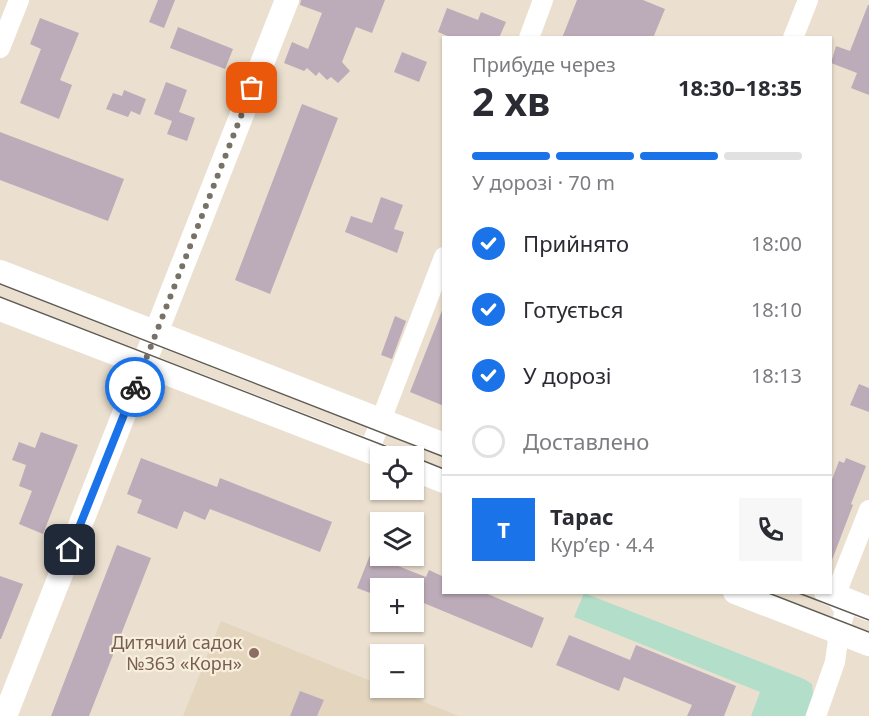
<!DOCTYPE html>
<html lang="uk">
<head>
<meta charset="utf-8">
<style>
  body { margin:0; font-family:"Noto Sans",sans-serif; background:#f7f7f7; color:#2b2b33; height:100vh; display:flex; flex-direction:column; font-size:22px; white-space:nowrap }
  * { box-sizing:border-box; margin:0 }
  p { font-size:20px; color:#7c7c81 }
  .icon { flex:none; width:33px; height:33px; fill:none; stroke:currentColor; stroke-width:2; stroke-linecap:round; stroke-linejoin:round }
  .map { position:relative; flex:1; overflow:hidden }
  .drawer { position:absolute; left:442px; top:36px; width:390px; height:558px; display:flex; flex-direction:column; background:#fff; border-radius:0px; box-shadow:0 2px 4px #0004 }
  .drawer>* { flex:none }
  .fabs { position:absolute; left:370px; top:446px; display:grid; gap:12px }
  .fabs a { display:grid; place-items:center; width:54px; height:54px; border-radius:0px; background:#fff; box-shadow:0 2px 4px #0004; font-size:30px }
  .pin { position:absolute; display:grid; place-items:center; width:51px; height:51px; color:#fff; margin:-26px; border-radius:12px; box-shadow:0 3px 9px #0006 }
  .courier { position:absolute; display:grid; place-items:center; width:60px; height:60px; margin:-30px; border:4px solid #1a73e8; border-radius:50%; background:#fff; color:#222; box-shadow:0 2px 8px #0007 }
  .headline em { font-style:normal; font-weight:700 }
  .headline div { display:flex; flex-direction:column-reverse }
  .headline { display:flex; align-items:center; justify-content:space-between; height:102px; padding:0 30px }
  h1 { font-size:39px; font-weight:700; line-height:45px }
  .bar { display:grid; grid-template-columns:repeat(4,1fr); gap:9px 6px; align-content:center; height:72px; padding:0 30px }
  .bar i { height:8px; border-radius:4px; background:#e1e1e2 }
  .bar .current { background:#1a73e8 }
  .bar p { grid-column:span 4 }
  .line { display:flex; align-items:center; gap:15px; padding:0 30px; border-top:2px solid #e1e1e2 }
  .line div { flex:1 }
  .round { display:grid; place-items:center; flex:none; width:63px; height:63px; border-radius:0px; background:#f7f7f7 }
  ol { padding:0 30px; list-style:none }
  li { display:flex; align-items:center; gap:18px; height:66px }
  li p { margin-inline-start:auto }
  li .icon { padding:6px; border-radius:50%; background:#1a73e8; color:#fff; stroke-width:4 }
  li:last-child { color:#7c7c81 }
  li i { width:33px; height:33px; border:3px solid #e1e1e2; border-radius:50% }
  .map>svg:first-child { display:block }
  .built { fill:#e4d6be }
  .green { fill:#b3dfca }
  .building { fill:#bcacb9 }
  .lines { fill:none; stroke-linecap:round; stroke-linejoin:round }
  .minor { stroke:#fff; stroke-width:20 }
  .tertiary { stroke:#fff; stroke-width:24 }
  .tram { stroke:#625d53; stroke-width:1.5 }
  .done { stroke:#777166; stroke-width:6; stroke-dasharray:0 10.8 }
  .route { stroke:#1a73e8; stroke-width:8 }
  .education-dot { fill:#8d6e63; stroke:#f8eedc; stroke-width:2 }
  .labels { text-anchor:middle; stroke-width:4.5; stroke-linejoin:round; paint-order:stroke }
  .education-label { font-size:18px; fill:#785e54; stroke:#f8eedc; text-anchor:end }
</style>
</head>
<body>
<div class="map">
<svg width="869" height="716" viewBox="0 0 869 716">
  <rect width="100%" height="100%" fill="#ebe0cf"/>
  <path class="built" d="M221 621 381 685V687H386L459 716H183Z"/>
  <path class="green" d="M584 593 804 679 812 684 813 694 805 716H751L760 692 574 617Z"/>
  <path class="building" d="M158 0H175L164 28 149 22Z
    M301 0H385L372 33 356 27 342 62 350 71 338 83 331 77 327 80 319 72 316 76 307 68 304 71 284 63 292 42 308 49 322 13 300 5Z
    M577 0H643L665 9 653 38H562Z
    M868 5H869V95L851 88 857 73 831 63 836 46 850 51Z
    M447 8 478 20 481 12 506 22 499 38H452L438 32Z
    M40 18 79 33 60 80 72 85 59 119 20 103 41 49 30 44Z
    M178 27 233 49 225 69 170 48Z
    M402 52 427 62 419 82 394 72Z
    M166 82 187 90 179 112 195 118 187 141 167 134 172 121 154 114Z
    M124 90 146 99 140 115 131 111 128 117 106 109 113 93 122 96Z
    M302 104 338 118 270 294 235 280Z
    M0 132 124 179 108 221 0 180Z
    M381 197 403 205 394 229 404 232 397 253 345 232 351 216 372 223Z
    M443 308H444V406L410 392Z
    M395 316 406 321 392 359 381 355Z
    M859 384 869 388V412L850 405Z
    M41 432 78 445 43 534 19 524 32 491 19 486 26 465 12 460 19 442 35 448Z
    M141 458 217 487 220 478 332 522 320 552 210 509 205 520 184 511 177 529 137 513 142 500 127 494Z
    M846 458 866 466 851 504 853 505 832 560 831 482 839 461 844 463Z
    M117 545 151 558 89 716H51Z
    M370 555 426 577 429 570 444 577V592H483L544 618 532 648 414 599V588H381V597L357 588Z
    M0 576 23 584 1 639H0Z
    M569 635 630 660 636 645 736 686 724 716H687L692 705 624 677 619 691 556 665Z
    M300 691 324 700 317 716H290Z"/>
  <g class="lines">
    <path class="minor" d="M529 38 543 0
      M793 38 808 0
      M0 48 19 0
      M369 451 444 257
      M816 716 835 662 839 632 845 611 835 596 869 510"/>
    <path class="tertiary" d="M0 272 444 445
      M0 309 382 456
      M414 469 444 481
      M735 592 869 644
      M826 592 869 609
      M5 716 287 0"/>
    <path class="tram" d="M0 284 444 457
      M0 297 411 456
      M414 457 444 469
      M766 592 869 632
      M796 592 869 620"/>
  </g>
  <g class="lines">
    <path class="done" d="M135 387 252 88"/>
    <path class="route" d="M70 550 135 387"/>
  </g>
  <circle class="education-dot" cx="254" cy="653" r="6"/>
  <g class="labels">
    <g class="education-label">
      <text x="242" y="649">Дитячий садок<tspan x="242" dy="21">№363 «Корн»</tspan></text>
    </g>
  </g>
</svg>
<div class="fabs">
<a><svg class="icon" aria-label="locate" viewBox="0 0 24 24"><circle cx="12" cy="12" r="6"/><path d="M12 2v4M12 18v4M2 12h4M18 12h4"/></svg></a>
<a><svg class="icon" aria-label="layers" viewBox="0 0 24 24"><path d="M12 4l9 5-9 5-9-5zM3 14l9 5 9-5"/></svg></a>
<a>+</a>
<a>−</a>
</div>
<div class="pin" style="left:252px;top:88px;background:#ea580c"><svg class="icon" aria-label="bag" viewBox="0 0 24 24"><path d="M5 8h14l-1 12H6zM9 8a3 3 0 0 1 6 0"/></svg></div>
<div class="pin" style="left:70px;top:550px;background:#1f2937"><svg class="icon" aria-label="home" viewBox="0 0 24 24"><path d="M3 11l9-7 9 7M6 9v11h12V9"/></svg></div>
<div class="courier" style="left:135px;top:387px"><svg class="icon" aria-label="bike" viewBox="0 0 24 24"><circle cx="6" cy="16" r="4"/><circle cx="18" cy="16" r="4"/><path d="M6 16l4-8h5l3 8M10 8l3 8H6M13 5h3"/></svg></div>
<section class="drawer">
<div class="headline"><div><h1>2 хв</h1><p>Прибуде через</p></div><em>18:30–18:35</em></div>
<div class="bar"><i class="current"></i><i class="current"></i><i class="current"></i><i></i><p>У дорозі · 70 m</p></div>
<ol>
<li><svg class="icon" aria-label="check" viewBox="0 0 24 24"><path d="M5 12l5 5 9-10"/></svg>Прийнято<p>18:00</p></li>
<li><svg class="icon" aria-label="check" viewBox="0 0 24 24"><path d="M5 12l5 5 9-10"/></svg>Готується<p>18:10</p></li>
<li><svg class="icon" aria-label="check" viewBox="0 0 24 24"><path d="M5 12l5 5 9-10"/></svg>У дорозі<p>18:13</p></li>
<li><i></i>Доставлено</li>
</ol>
<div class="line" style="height:108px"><b class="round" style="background:#1a73e8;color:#fff">Т</b><div><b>Тарас</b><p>Кур’єр · 4.4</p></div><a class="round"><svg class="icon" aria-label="phone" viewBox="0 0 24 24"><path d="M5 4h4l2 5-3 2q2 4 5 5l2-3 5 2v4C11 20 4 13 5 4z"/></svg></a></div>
</section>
</div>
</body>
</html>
